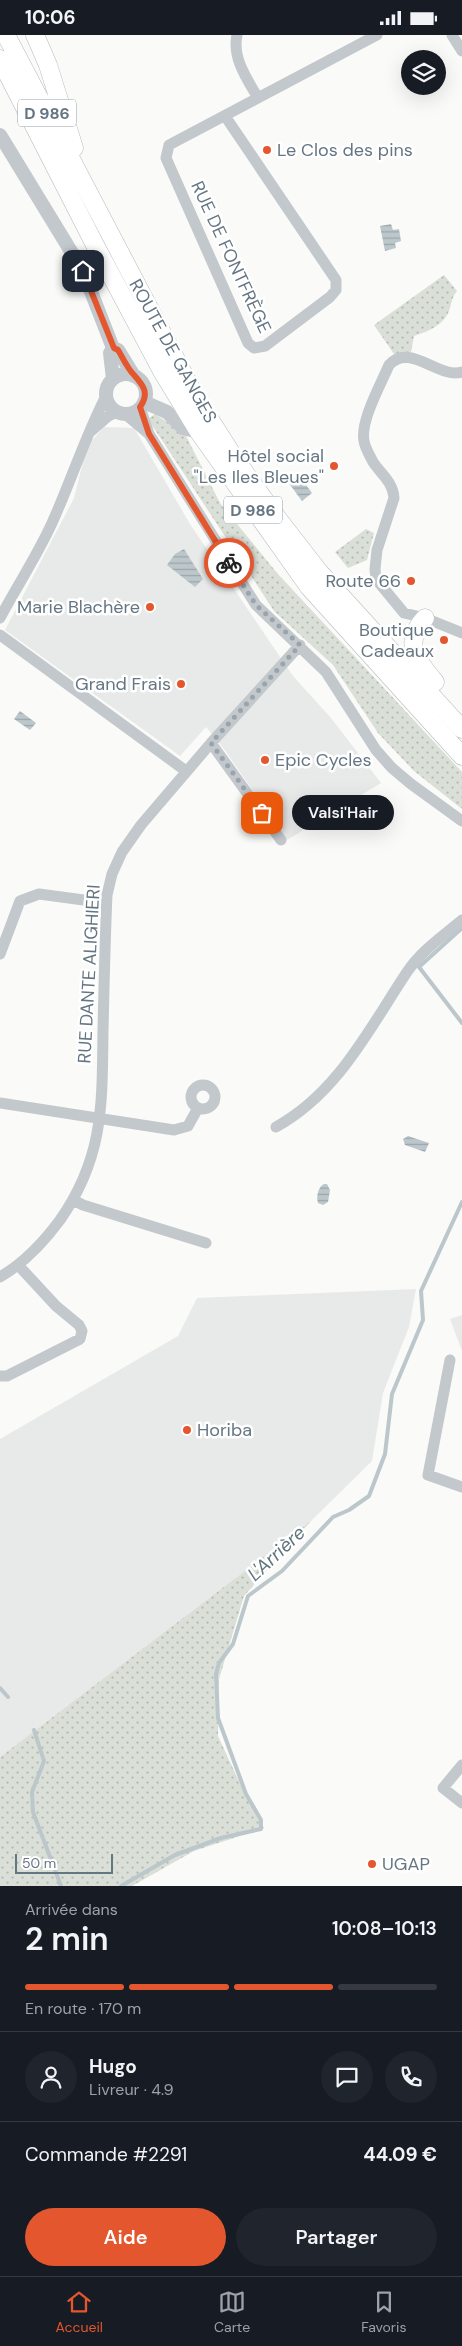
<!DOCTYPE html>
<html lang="fr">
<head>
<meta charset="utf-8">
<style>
  body { margin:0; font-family:"DM Sans",sans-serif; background:#20242c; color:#f1f3f6; height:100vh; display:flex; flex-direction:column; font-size:19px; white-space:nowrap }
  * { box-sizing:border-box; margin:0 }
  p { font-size:16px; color:#9ea1a6 }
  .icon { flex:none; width:28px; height:28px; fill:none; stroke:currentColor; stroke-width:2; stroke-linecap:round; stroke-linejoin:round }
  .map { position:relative; height:1851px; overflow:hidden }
  .details { display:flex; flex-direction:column; background:#171b24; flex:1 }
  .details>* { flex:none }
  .fabs { position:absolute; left:401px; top:15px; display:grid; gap:10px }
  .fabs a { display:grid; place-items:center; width:45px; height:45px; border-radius:50%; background:#171b24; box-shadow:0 5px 20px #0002; font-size:25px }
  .scale { position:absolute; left:15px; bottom:12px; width:98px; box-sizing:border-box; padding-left:5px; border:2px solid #657683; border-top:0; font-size:14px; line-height:18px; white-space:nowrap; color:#657683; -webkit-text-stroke:4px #fff; paint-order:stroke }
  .pin { position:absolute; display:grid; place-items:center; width:42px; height:42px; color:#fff; margin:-21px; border-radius:10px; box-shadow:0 2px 8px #0006 }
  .courier { position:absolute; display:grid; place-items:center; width:50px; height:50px; margin:-25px; border:4px solid #e4572e; border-radius:50%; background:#fff; color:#222; box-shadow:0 1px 6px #0007 }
  .bubble { position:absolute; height:35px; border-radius:18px; background:#171b24; box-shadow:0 5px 20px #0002; font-size:16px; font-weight:600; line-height:35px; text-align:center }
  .overview em { font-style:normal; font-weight:600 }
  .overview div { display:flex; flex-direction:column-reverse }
  .overview { display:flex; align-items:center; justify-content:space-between; height:85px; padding:0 25px }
  h1 { font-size:32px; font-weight:600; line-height:38px }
  .bar { display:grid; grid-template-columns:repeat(4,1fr); gap:8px 5px; align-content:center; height:60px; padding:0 25px }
  .bar i { height:6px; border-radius:4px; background:#363941 }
  .bar .active { background:#e4572e }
  .bar p { grid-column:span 4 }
  .line { display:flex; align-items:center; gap:12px; padding:0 25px; border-top:1px solid #363941 }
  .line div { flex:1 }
  .round { display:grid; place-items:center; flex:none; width:52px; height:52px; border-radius:26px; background:#20242c }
  .action { display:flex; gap:10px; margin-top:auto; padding:10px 25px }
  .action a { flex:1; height:58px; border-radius:30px; background:#e4572e; color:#fff; font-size:20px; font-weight:600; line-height:58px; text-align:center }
  .action a+a { background:#20242c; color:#f1f3f6 }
  .status { display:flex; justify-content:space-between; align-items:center; height:35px; padding:0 25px; background:#171b24; direction:ltr }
  .status svg { height:14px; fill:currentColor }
  .tab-bar { display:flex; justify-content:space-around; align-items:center; height:70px; border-top:1px solid #363941; background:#171b24; font-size:14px; color:#9ea1a6 }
  .tab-bar a { display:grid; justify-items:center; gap:2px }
  .tab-bar .active { color:#e4572e }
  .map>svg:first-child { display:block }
  .built { fill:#e8e9e9 }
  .grass { fill:url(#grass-dots) }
  .water { fill:url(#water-rules) }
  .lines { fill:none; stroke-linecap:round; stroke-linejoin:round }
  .stream { stroke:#bbc7cb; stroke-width:4 }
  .primary-casing { stroke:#b5babe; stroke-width:19 }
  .minor { stroke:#c3c8cc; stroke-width:11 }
  .tertiary { stroke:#c3c8cc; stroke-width:14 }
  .primary { stroke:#fff; stroke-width:18 }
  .done { stroke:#99a4ac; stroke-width:5; stroke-dasharray:0 9 }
  .route { stroke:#e4572e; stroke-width:6 }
  .poi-dot { fill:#e4572e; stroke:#fff; stroke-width:2 }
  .labels { text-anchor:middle; stroke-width:5; stroke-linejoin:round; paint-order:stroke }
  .shield { fill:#fff; stroke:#939fa8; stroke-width:1 }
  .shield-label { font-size:16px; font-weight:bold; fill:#657683 }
  .poi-label { font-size:18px; fill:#657683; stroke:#fff; text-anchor:end }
  .street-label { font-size:18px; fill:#657683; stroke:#fff }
  .water-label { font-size:19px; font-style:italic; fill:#60757c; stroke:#fff }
</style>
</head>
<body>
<div class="status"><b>10:06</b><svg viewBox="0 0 49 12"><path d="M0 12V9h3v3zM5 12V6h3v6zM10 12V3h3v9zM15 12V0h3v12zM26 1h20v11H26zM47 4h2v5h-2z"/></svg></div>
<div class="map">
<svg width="462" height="1851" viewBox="0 0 462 1851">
  <defs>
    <pattern id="grass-dots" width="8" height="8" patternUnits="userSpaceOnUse" patternTransform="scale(1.25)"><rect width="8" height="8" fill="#dadfd7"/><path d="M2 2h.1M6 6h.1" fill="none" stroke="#b4b9b4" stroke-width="1.8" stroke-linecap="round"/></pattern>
    <pattern id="water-rules" width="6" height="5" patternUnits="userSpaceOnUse" patternTransform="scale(1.25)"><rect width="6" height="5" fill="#bbc7cb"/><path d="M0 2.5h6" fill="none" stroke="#9ca6aa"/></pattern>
  </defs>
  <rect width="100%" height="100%" fill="#fafaf8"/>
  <path class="built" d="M104 392 134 393 190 489 293 641 331 683 381 748 287 805 224 714 206 692 180 721 5 595 74 463 87 411Z
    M416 1254 409 1292 383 1358 372 1426 312 1485 0 1722V1404L178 1301 197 1263Z
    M462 1280V1316L450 1284Z"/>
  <path class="grass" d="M444 240 457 256C452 262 452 266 450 273 445 290 429 296 414 301L411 317 394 319 374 290Z
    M155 379 185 399 220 468 277 538 462 737V774L414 736 378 698 333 630 274 576 148 384Z
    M366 494 374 498 367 525 348 533 335 517Z
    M312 1485 244 1561 219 1644 218 1701 243 1755 264 1793 194 1816 132 1851H0V1722Z"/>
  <path class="water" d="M391 189 393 195 399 194 401 206 395 208 396 213 385 216 380 191Z
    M298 439 312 458 302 466 288 447Z
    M184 514 203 544 195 552 167 530 175 519Z
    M20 676 36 688 30 695 14 684Z
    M408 1101 429 1108 425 1117 405 1110 403 1104Z
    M324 1149H327L330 1155 328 1167 323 1170 318 1168C316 1162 318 1152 324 1149Z"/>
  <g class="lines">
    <path class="stream" d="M462 893 419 932 462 988
      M0 1653 8 1662
      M34 1695 44 1726 32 1757 33 1777 61 1851
      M121 1851 175 1820 221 1803 261 1794V1785L246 1759 218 1683 216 1639 219 1628 233 1609 248 1561 282 1536 333 1482 349 1475 369 1461 385 1419 392 1359 423 1285 421 1256 462 1167"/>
    <defs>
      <path id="primary" d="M6 0 195 361 235 424 278 484 320 538 462 694
        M35 0 48 30 74 113
        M0 24 95 210 162 336 199 397 309 552 462 721
        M425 583C402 607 417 626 435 647"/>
    </defs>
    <use href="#primary" class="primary-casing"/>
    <path class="minor" d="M237 0C232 23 247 44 258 63
      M452 0 462 16
      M225 81 336 245V255L330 262 265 311 254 313 248 308 166 123 169 110 377 0
      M462 337C438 344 410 307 389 330 381 349 360 386 364 406 365 413 370 421 373 427 381 439 393 447 394 463L377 515 375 534 376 544 404 578 425 583 462 598
      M140 372 149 399 256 570 326 637 376 715 392 733 411 749 462 786
      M124 378 149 399
      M91 396 107 382 118 376
      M0 583C17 551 37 521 52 488 71 446 85 402 106 361
      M0 600 186 736
      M211 708 281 805
      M0 919 20 866 39 859 106 868
      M191 1062a12 12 0 1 1 24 0a12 12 0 1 1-24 0Z
      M0 1068 174 1095 188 1091 198 1073
      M276 1092C338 1058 369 994 407 937 421 916 443 901 462 885
      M73 1165 83 1170 206 1208
      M0 1242C24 1228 43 1208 60 1185 104 1122 102 1070 103 996 104 951 105 905 107 860L112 839 122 817 141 790 211 708 300 610
      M450 1325 428 1440 462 1452
      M0 1341H7L80 1304 82 1296 79 1290 56 1271 19 1231
      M462 1730 443 1753 462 1768"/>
    <path class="tertiary" d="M0 100 83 236 113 313 118 315 134 341
      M106 359a20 20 0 1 1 40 0a20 20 0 1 1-40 0Z
      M113 344 110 318 113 313
      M144 367 167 377 183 393 199 397"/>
    <use href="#primary" class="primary"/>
  </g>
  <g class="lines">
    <path class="done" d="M229 528 256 570 300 610 211 708 262 778"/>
    <path class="route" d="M83 236 114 313 118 315C123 323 127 333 134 340 143 350 150 358 140 372L149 399 229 528"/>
  </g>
  <g class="poi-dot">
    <circle cx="267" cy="115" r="5"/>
    <circle cx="334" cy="431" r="5"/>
    <circle cx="411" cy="546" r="5"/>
    <circle cx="150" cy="572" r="5"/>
    <circle cx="444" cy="605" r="5"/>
    <circle cx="181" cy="649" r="5"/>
    <circle cx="265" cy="725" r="5"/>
    <circle cx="187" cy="1395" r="5"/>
    <circle cx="372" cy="1829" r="5"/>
  </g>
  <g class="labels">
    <g class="shield">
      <rect x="18" y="64.5" width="58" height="27" rx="4"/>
      <rect x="224" y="461.5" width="58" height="27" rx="4"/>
    </g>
    <g class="shield-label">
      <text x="47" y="84">D 986</text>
      <text x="253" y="481">D 986</text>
    </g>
    <g class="poi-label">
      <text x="277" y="121" text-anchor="start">Le Clos des pins</text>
      <text x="324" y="427">Hôtel social<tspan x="324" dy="21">"Les Iles Bleues"</tspan></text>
      <text x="401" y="552">Route 66</text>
      <text x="140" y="578">Marie Blachère</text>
      <text x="434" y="601">Boutique<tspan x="434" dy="21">Cadeaux</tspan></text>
      <text x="171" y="655">Grand Frais</text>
      <text x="275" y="731" text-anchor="start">Epic Cycles</text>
      <text x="197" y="1401" text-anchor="start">Horiba</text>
      <text x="382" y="1835" text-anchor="start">UGAP</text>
    </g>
    <g class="street-label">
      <text transform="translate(231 222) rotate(65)" y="6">RUE DE FONTFRÈGE</text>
      <text transform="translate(173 316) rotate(61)" y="6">ROUTE DE GANGES</text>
      <text transform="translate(89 939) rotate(-87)" y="6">RUE DANTE ALIGHIERI</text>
    </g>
    <g class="water-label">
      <text transform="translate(276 1518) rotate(-43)" y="7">L'Arrière</text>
    </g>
  </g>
</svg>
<div class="fabs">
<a><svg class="icon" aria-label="layers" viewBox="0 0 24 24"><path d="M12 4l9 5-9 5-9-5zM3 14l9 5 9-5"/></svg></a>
</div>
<div class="scale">50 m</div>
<div class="pin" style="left:262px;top:778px;background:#ea580c"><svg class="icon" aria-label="bag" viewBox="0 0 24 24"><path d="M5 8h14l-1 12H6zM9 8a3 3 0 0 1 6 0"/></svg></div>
<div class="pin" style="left:83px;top:236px;background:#1f2937"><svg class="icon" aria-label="home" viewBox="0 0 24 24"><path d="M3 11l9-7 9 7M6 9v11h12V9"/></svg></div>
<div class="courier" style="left:229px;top:528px"><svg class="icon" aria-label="bike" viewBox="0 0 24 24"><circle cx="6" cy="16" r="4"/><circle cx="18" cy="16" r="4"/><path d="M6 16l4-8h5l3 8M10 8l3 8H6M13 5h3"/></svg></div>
<div class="bubble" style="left:292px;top:760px;width:102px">Valsi'Hair</div>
</div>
<section class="details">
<div class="overview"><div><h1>2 min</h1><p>Arrivée dans</p></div><em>10:08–10:13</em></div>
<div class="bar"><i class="active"></i><i class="active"></i><i class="active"></i><i></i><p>En route · 170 m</p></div>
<div class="line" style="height:90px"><a class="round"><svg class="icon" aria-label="person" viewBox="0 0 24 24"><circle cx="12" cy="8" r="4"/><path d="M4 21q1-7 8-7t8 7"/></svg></a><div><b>Hugo</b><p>Livreur · 4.9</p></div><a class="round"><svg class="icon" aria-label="chat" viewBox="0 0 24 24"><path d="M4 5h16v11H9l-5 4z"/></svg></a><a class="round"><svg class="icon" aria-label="phone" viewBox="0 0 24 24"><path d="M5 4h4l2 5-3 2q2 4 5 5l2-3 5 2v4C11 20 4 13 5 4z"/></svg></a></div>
<div class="line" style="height:65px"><div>Commande #2291</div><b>44.09 €</b></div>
<div class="action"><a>Aide</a><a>Partager</a></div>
</section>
<nav class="tab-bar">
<a class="active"><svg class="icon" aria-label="home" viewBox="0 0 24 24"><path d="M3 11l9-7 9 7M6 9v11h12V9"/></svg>Accueil</a>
<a><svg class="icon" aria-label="map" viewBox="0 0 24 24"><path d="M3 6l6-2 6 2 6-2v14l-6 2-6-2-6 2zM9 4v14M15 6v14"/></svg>Carte</a>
<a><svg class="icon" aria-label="saved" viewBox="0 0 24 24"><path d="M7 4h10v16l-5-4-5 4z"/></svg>Favoris</a>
</nav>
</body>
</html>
